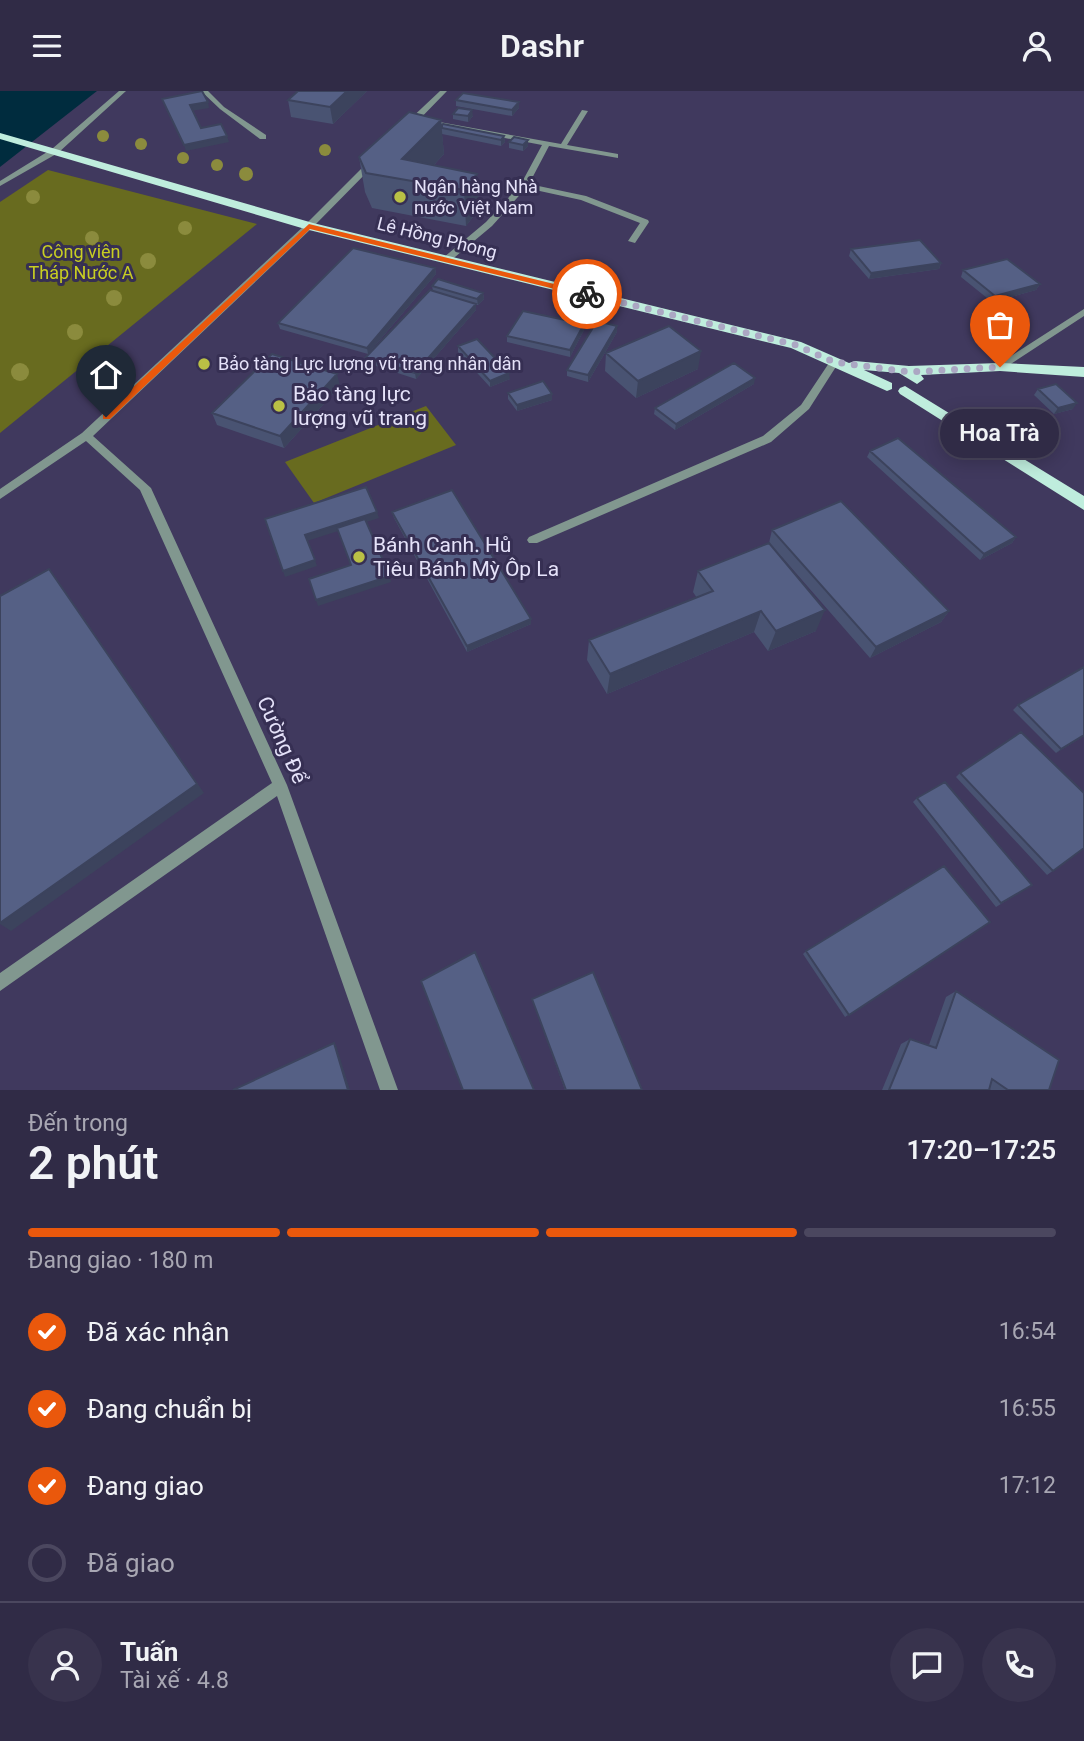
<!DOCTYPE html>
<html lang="vi">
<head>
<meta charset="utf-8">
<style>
  body { margin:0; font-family:Roboto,sans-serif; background:#38334d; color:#f1f3f6; height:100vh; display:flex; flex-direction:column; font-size:26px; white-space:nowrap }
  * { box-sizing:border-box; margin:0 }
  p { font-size:23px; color:#a8a7b3 }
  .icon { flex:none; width:38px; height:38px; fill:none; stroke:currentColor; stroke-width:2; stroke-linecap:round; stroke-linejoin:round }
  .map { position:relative; height:999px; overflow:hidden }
  .sheet { display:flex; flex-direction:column; background:#302b46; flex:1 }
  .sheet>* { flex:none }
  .pin { position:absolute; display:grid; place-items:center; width:60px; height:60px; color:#fff; margin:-72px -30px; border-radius:50% 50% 50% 0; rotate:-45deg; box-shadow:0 0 7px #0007 }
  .pin .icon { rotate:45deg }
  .courier { position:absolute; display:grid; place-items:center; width:70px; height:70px; margin:-35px; border:5px solid #ea580c; border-radius:50%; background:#fff; color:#222; box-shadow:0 2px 9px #0007 }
  .bubble { position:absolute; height:49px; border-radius:24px; background:#302b46; box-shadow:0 4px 18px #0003,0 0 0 2px #4b475f; font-size:23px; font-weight:600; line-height:49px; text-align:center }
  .summary em { font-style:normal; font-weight:600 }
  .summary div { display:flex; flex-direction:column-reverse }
  .summary { display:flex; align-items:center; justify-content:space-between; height:119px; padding:0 28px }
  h1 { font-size:46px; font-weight:600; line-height:52px }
  .bar { display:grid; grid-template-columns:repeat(4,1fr); gap:10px 7px; align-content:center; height:84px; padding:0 28px }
  .bar i { height:9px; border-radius:5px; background:#4b475f }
  .bar .active { background:#ea580c }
  .bar p { grid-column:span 4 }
  .line { display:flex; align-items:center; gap:18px; padding:0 28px; border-top:2px solid #4b475f }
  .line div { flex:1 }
  .round { display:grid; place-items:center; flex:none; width:74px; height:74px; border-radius:37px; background:#38334d }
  ol { padding:0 28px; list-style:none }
  li { display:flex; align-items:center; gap:21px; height:77px }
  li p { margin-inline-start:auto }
  li .icon { padding:7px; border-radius:50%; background:#ea580c; color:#fff; stroke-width:4 }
  li:last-child { color:#a8a7b3 }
  li i { width:38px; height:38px; border:4px solid #4b475f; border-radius:50% }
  header { display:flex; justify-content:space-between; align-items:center; height:91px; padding:0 28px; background:#302b46; font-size:32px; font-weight:600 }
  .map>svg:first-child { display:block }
  .green { fill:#686b1f }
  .water { fill:#002c3e }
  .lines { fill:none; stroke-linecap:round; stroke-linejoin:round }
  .minor { fill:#81978f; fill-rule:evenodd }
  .major { fill:#bfeddd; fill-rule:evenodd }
  .tree { fill:#8b8b3d }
  .wall { fill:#495372 }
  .shaded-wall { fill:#3c435d }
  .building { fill:#556085; stroke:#3c435d; stroke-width:2 }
  .route { fill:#ea580c }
  .done { stroke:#aba7c3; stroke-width:7; stroke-dasharray:0 12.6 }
  .poi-dot { fill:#bac045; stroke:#362f53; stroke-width:2.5 }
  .labels { text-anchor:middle; stroke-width:6; stroke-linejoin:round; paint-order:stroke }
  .far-poi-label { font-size:18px; fill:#e5e2f9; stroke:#362f53; text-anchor:start }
  .far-street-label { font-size:18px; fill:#e5e2f9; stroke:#362f53 }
  .far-park-label { font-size:18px; fill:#c8ce22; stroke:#362f53 }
  .poi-label { font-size:21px; fill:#e5e2f9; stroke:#362f53; text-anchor:start }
  .street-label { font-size:21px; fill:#e5e2f9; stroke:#362f53 }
</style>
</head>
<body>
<header><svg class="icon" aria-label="menu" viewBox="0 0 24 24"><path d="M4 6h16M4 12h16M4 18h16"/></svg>Dashr<svg class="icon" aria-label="person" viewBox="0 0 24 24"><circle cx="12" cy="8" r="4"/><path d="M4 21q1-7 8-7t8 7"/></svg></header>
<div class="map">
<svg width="1084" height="999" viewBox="0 0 1084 999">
  <rect width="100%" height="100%" fill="#40395e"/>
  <path class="green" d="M48 79 257 133 0 342V111Z
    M426 315 456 354 314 412 285 371Z"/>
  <path class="water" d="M0 0H97L0 76Z"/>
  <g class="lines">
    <path class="minor" d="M119 0H126L58 62 0 95V90L52 58Z
      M201 0H208L224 16 266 44V48H260L220 18Z
      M440 0H447L412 36H406V32Z
      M582 19 588 20 567 54 618 63V67L549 55 529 93 586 105 648 129 649 131 635 152 628 150 640 132 581 109 526 97 492 135 449 171H443V167L486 131 521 93 542 54 426 32 422 30 423 28 561 53Z
      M369 70 376 72 312 137 93 345 151 397 287 694 398 999H380L277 705 0 900V882L272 692 140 399 86 350 0 408V398L82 342 306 133Z
      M1084 218V225L1003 278H997V274Z
      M834 268 839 271 809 318 771 351 537 452H529L527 449 529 446 763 345 801 314 831 269Z"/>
    <path class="major" d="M0 42 313 132 801 251 849 272 855 270 909 275 1000 272 1084 276V286L1000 280 921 284 924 288 917 293 899 282 864 279 892 292V298L887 300 791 257 305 138 0 48Z
      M905 295 1084 405V419L900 303 898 300 900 297Z"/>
  </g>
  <g class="tree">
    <circle cx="103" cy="45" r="6"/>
    <circle cx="141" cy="53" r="6"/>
    <circle cx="325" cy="59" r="6"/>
    <circle cx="183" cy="67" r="6"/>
    <circle cx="217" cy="74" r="6"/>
    <circle cx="246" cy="83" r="7"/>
    <circle cx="33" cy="106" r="7"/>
    <circle cx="185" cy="137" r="7"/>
    <circle cx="92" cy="147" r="7"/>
    <circle cx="148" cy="170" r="8"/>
    <circle cx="114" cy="207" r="8"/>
    <circle cx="75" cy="241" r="8"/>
    <circle cx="20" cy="281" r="9"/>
  </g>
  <path class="wall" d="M367 0 333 33 291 26 288 9Z
    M456 9 519 17 512 25 456 15Z
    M453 23 473 25 468 31 453 28Z
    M441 29 442 34 504 45 505 51 501 55 442 43 444 63 434 74 477 83 479 118 466 135 372 117 365 101 359 66Z
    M528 49V55L523 60 509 57V51Z
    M851 158 941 172 939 178 869 188 849 165Z
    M435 177 436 183 368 263 280 238 278 232Z
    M963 179 1040 193 1036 199 992 211 961 186Z
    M432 195 483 202 484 208 478 214H476V219L416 288 367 272 366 266 433 200Z
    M584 233V239L570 266 507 251V245Z
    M617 235V241L588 291 567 285V279Z
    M458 255 510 288 490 296 458 261Z
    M606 262 698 278 636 307 605 280Z
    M754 293 675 339 654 323 655 317Z
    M340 295 284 357 217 334 212 322Z
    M1038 298 1073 318 1054 323 1034 304Z
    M508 302 552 303V309L517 320 508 308Z
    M870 360 1016 446 1012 452 980 469 867 366Z
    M392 421 531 528V533L467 561 394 427Z
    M772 439 949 520 941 531 870 567 781 465 816 540 768 560 754 541 607 603 587 569 589 549 697 507 693 501 698 480 769 452Z
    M1084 576V645L1056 662 1013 619 1018 614Z
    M960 682 1084 757 1047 784 956 686Z
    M917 707 1032 794 996 816 913 711Z
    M990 831 845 926 803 863 806 860Z
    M956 900 1049 999H991L989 998V999H882L901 953 910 948 929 954 946 906Z
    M532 908 642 999H565Z"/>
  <path class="shaded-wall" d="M347 0H367L333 33 330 16Z
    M208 11 209 17 191 20 190 14Z
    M519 11V17L512 25V19Z
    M472 19 473 25 468 31V25Z
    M441 29 444 63 418 91 402 68Z
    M227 45 229 51 186 60 184 54Z
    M504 45 505 51 501 55V49Z
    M528 49V55L523 60V54Z
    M477 83 479 118 466 135 464 99Z
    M941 172 939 178 869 188 871 182Z
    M435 177 436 183 368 263 367 257Z
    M1040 193 1036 199 992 211 995 205Z
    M483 202 484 208 478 214 477 208Z
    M476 213V219L416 288 415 282Z
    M584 233V239L570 266V259Z
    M617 235V241L588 291V284Z
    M701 260 698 278 636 307 638 290Z
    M509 282 510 288 490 296V290Z
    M337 283 340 295 284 357 280 345Z
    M755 287 754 293 675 339 676 333Z
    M552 303V309L517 320V314Z
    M1077 312 1073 318 1054 323 1058 317Z
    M377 421 379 427 307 450 305 444Z
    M1016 446 1012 452 980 469 984 463Z
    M315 469 317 475 285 486 283 480Z
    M390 485 391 491 318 515 316 509Z
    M57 490 204 702 11 840 0 833V832Z
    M825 519 816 540 768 560 776 540Z
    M761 520 754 541 607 603 610 583Z
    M949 520 941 531 870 567 876 556Z
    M531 528V533L467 561V555Z
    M1084 644V645L1056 662 1061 658Z
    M334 952 336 954 350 999H348Z"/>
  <path class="building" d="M202 0 208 11 190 14 201 37 221 33 227 45 184 54 162 8Z
    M298 0H347L330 16 288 9Z
    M463 2 519 11 512 19 456 9Z
    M458 17 472 19 468 25 453 23Z
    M409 21 441 29 402 68 477 83 464 99 366 82 359 66Z
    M443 33 504 45 501 49 442 37V34Z
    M514 46 528 49 523 54 509 51Z
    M920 149 941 172 871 182 851 158Z
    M353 157 435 177 367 257 278 232Z
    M1007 168 1040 193 995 205 963 179Z
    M438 188 483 202 477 208 432 195Z
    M430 199 476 213 415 282 366 266Z
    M523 220 584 233 570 259 507 245Z
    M597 230 617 235 588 284 567 279Z
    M669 235 701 260 638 290 606 262Z
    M477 248 509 282 490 290 458 255Z
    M272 263 337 283 280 345 212 322Z
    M734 272 755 287 676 333 655 317Z
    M543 290 552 303 517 314 508 302Z
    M1056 293 1077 312 1058 317 1038 298Z
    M898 347 1016 446 984 463 870 360Z
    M366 396 377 421 305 444 315 469 283 480 265 428Z
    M452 399 531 528 467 555 392 421Z
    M841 410 949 520 876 556 772 439Z
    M365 428 390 485 316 509 309 488 351 474 337 437Z
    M769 452 825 519 776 540 761 520 610 583 589 549 713 500 698 480Z
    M49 478 197 693 0 832V505Z
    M1084 576V644L1061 658 1018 614Z
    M1021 641 1084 702V757L1053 780 960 682Z
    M945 691 1032 794 1001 812 917 707Z
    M944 775 990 831 849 924 806 860Z
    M475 861 534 999H463L421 890Z
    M593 881 642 999H566L532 908Z
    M956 900 1059 969 1049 999H1008L992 988 989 999H889L910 948 936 957Z
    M334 952 348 999H233Z"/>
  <path class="route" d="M309 133 587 201 591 203 587 206 310 138 110 328H103V324Z"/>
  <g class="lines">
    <path class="done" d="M587 203 796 254 834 271 909 281 1000 276"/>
  </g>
  <g class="poi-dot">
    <circle cx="400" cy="106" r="7"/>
    <circle cx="204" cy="273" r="7"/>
    <circle cx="279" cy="315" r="7"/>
    <circle cx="359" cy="466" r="7"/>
  </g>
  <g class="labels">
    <g class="far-poi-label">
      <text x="414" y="102">Ngân hàng Nhà<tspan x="414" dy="21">nước Việt Nam</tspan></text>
      <text x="218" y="279">Bảo tàng Lực lượng vũ trang nhân dân</text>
    </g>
    <g class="far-street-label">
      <text transform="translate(437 147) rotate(14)" y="6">Lê Hồng Phong</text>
    </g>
    <g class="far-park-label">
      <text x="81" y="167">Công viên<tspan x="81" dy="21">Tháp Nước A</tspan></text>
    </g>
    <g class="poi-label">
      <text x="293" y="310">Bảo tàng lực<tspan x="293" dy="24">lượng vũ trang</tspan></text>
      <text x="373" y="461">Bánh Canh. Hů<tspan x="373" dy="24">Tiêu Bánh Mỳ Ôp La</tspan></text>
    </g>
    <g class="street-label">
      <text transform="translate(282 649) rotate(66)" y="7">Cường Để</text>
    </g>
  </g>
</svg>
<div class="pin" style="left:1000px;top:276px;background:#ea580c"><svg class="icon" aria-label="bag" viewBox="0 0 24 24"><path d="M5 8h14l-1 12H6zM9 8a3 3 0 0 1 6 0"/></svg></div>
<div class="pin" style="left:106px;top:326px;background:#1f2937"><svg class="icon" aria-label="home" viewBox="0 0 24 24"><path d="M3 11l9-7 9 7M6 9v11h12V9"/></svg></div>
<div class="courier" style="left:587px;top:203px"><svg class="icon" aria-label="bike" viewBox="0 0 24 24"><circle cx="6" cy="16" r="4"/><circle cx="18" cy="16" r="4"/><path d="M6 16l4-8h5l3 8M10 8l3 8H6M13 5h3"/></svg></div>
<div class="bubble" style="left:940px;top:318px;width:119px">Hoa Trà</div>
</div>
<section class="sheet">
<div class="summary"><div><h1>2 phút</h1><p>Đến trong</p></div><em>17:20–17:25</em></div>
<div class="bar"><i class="active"></i><i class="active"></i><i class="active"></i><i></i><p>Đang giao · 180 m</p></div>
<ol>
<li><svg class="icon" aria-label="check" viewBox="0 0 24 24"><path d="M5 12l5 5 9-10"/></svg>Đã xác nhận<p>16:54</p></li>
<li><svg class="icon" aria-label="check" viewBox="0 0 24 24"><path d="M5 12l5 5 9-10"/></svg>Đang chuẩn bị<p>16:55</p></li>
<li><svg class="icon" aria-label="check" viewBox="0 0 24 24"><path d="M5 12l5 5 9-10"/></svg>Đang giao<p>17:12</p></li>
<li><i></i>Đã giao</li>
</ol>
<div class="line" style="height:126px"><a class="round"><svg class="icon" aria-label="person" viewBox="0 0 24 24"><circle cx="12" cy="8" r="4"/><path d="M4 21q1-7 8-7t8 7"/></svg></a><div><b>Tuấn</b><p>Tài xế · 4.8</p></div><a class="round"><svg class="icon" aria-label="chat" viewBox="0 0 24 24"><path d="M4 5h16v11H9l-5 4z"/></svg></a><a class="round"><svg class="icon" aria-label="phone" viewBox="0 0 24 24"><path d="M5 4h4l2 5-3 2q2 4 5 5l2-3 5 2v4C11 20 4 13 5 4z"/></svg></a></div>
</section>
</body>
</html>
